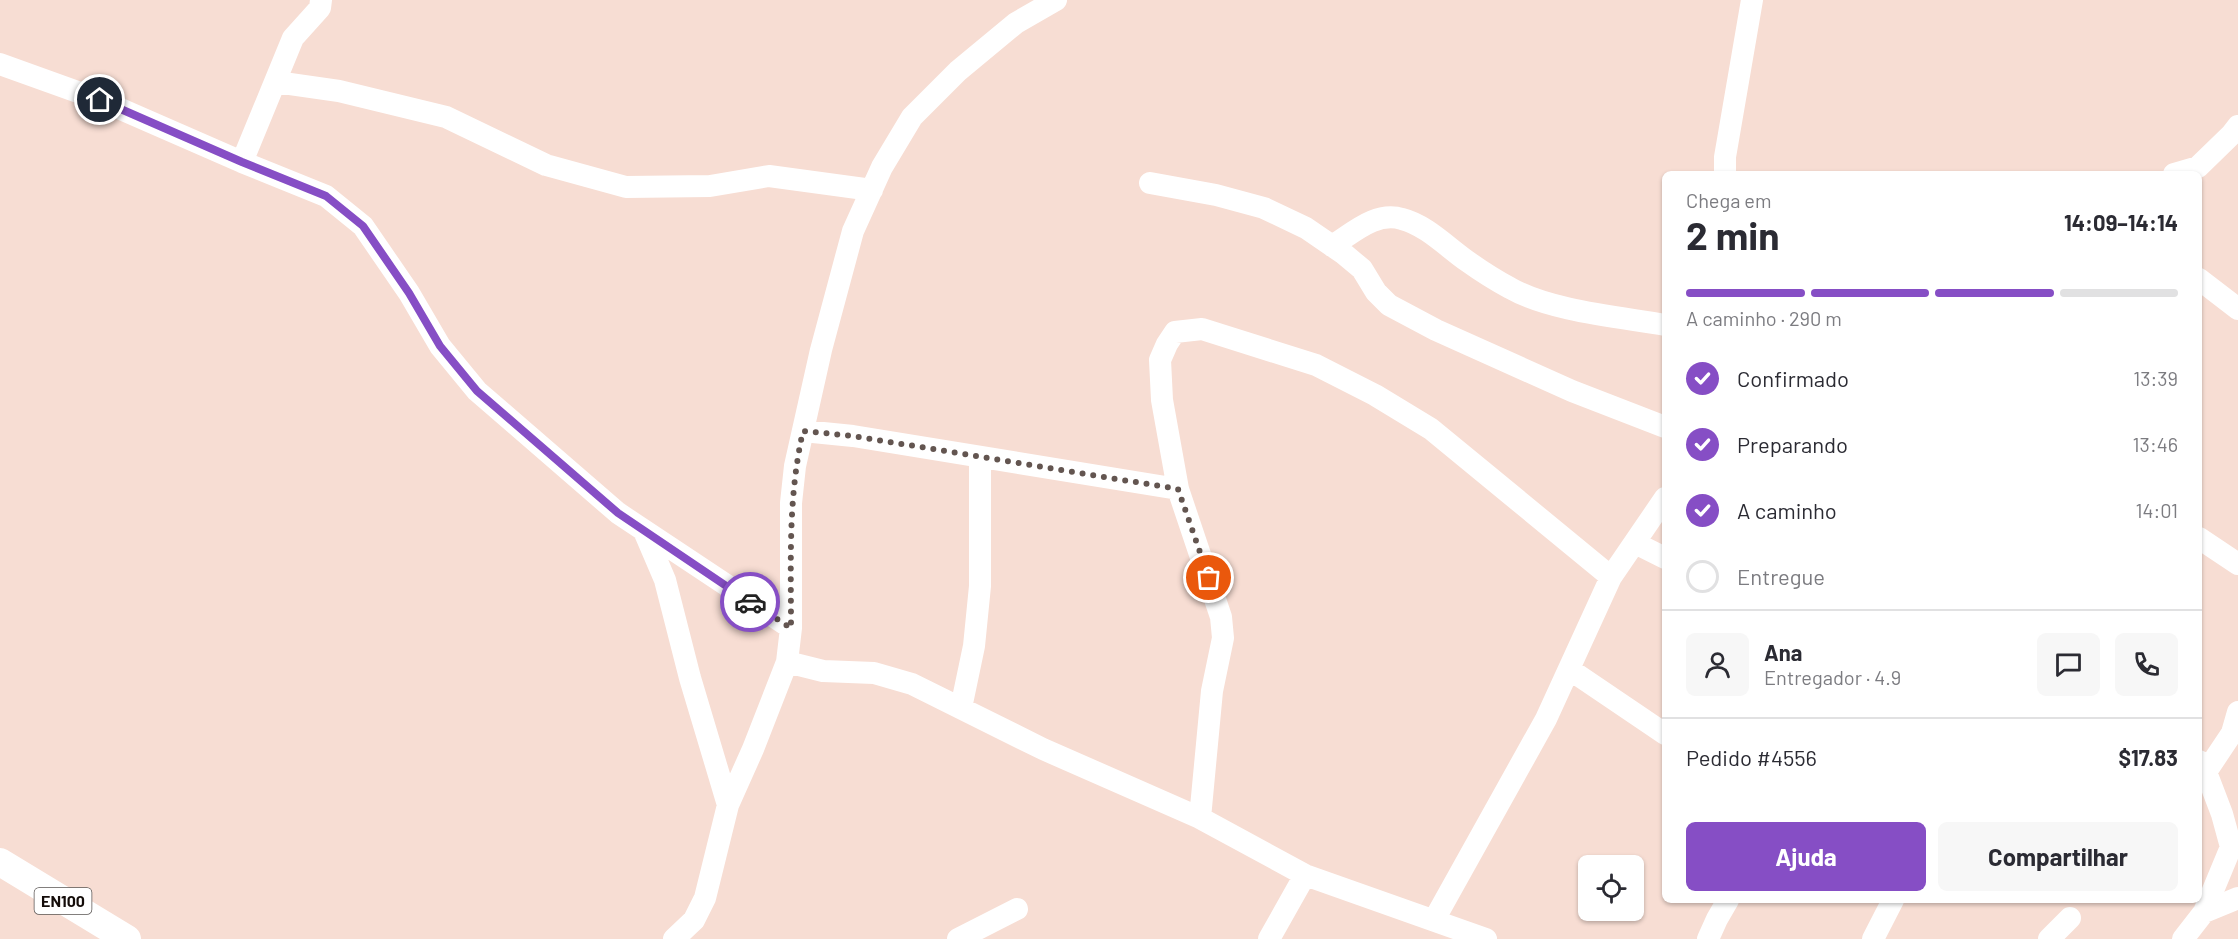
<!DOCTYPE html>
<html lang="pt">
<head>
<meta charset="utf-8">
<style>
  body { margin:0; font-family:Barlow,sans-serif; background:#f7f7f7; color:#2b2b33; height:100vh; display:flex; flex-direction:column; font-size:22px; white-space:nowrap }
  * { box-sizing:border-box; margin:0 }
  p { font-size:20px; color:#7c7c81 }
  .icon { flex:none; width:33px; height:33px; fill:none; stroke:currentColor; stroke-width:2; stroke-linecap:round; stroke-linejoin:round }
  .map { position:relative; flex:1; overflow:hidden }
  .sheet { position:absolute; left:1662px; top:171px; width:540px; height:732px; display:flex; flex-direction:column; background:#fff; border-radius:9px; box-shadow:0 2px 4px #0004 }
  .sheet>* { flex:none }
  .controls { position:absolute; left:1578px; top:855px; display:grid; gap:12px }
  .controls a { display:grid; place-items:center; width:66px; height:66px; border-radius:9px; background:#fff; box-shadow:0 2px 4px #0004; font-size:30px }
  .pin { position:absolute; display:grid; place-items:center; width:51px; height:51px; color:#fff; margin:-26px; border:3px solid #fff; border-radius:50%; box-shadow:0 2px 6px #0007 }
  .courier { position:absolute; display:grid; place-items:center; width:60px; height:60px; margin:-30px; border:4px solid #864ec5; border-radius:50%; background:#fff; color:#222; box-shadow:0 2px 8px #0007 }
  .overview em { font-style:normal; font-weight:700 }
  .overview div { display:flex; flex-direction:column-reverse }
  .overview { display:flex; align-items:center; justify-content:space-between; height:102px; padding:0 24px }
  h1 { font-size:39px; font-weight:700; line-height:45px }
  .bar { display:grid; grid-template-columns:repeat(4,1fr); gap:9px 6px; align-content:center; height:72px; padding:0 24px }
  .bar i { height:8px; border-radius:4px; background:#e1e1e2 }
  .bar .on { background:#864ec5 }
  .bar p { grid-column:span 4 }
  .line { display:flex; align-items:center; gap:15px; padding:0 24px; border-top:2px solid #e1e1e2 }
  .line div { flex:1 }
  .round { display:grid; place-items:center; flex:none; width:63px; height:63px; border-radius:9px; background:#f7f7f7 }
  ol { padding:0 24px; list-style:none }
  li { display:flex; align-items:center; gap:18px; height:66px }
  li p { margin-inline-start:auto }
  li .icon { padding:6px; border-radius:50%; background:#864ec5; color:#fff; stroke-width:4 }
  li:last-child { color:#7c7c81 }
  li i { width:33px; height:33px; border:3px solid #e1e1e2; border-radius:50% }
  .action { display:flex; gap:12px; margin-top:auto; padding:12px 24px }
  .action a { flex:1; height:69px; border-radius:9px; background:#864ec5; color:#fff; font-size:24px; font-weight:700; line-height:69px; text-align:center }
  .action a+a { background:#f7f7f7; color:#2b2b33 }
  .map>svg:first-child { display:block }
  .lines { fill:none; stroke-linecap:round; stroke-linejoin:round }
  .minor { stroke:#fff; stroke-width:22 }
  .major { stroke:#fff; stroke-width:28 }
  .done { stroke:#635550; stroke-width:6; stroke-dasharray:0 10.8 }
  .route { stroke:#864ec5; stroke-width:8 }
  .labels { text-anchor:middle; stroke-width:6; stroke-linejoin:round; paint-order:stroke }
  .shield { fill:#fff; stroke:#5a5553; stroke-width:1.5 }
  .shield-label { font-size:16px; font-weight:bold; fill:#140c09 }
</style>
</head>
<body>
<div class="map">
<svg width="2238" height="939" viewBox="0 0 2238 939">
  <rect width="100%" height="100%" fill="#f7ddd3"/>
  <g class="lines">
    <path class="minor" d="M0 64 100 100 242 162 326 196 363 226 409 293 440 346 477 391 618 513 791 628
      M276 82 339 91 446 117 546 165 626 187 710 186 769 176 872 190
      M242 162 293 38 320 8 321 0
      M1725 174V157L1752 0
      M2174 174 2198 167 2231 135 2238 126
      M1150 183 1216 195 1264 208 1306 228 1344 254 1362 269 1376 292 1389 305 1436 330 1572 391 1665 427
      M1332 246C1353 233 1376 211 1402 219 1426 225 1447 247 1467 261 1481 271 1495 280 1510 288 1550 311 1619 317 1665 325
      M2199 279 2238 309
      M803 431 853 436 1178 489
      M644 531 665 580 690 678 728 805
      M2199 538 2238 564
      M1635 543 1665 558
      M787 662 823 671 874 673 912 684 1043 749 1200 818 1305 875 1486 939
      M1569 669 1665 734
      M961 708 974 646 980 586V458
      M2206 772 2232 733 2238 712
      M1200 818 1212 691 1223 638 1221 617 1178 489 1162 400 1160 360 1167 344 1175 332 1202 329 1316 365 1375 395 1431 429 1611 577
      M2204 912 2238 898
      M1434 920 1546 719 1611 577 1665 498
      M674 939 694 920 705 898 728 805 753 749 787 662 791 628V503L795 466 821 350 853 231 882 167 912 117 958 71 1016 23 1056 0
      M958 939 1017 909
      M1269 939 1305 875
      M1708 939 1717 919 1728 900
      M1873 939 1893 900
      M2049 939 2070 918
      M2183 939 2204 912 2231 847 2222 814 2206 772 2199 761"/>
    <path class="major" d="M0 862 127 939"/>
  </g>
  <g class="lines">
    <path class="done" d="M750 602 791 628C791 560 788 498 803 431L853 436 1178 489 1209 578"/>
    <path class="route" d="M100 100 242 162 326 196 363 226 409 293 440 346 477 391 618 513 750 602"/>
  </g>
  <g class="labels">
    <rect class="shield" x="34.5" y="888" width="57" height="26" rx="4.5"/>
    <g class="shield-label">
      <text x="63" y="907">EN100</text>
    </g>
  </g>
</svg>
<div class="controls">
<a><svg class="icon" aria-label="locate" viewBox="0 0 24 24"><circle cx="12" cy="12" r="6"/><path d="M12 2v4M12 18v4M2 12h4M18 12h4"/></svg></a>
</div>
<div class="pin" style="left:1209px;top:578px;background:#ea580c"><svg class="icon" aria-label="bag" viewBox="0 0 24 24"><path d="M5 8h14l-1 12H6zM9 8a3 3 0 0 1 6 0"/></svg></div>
<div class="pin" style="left:100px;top:100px;background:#1f2937"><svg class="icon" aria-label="home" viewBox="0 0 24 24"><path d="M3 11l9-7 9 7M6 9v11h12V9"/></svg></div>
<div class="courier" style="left:750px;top:602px"><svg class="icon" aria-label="car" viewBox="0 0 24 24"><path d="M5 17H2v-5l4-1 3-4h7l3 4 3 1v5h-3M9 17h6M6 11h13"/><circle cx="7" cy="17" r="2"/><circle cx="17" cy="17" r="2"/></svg></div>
<section class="sheet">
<div class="overview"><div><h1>2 min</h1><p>Chega em</p></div><em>14:09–14:14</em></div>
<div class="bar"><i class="on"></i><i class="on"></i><i class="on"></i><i></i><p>A caminho · 290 m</p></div>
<ol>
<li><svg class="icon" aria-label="check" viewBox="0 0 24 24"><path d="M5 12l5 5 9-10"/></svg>Confirmado<p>13:39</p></li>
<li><svg class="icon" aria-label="check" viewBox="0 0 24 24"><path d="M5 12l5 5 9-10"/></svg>Preparando<p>13:46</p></li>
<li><svg class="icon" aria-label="check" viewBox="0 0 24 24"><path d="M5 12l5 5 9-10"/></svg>A caminho<p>14:01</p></li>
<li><i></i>Entregue</li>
</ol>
<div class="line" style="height:108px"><a class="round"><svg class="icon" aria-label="person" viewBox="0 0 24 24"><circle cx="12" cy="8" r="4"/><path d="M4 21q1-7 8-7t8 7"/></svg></a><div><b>Ana</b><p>Entregador · 4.9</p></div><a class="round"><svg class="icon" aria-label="chat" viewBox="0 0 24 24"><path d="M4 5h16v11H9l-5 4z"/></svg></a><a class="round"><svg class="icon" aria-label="phone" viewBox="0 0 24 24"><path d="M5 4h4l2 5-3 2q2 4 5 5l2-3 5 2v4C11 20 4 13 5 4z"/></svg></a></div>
<div class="line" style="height:78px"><div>Pedido #4556</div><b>$17.83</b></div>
<div class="action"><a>Ajuda</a><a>Compartilhar</a></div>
</section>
</div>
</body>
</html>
